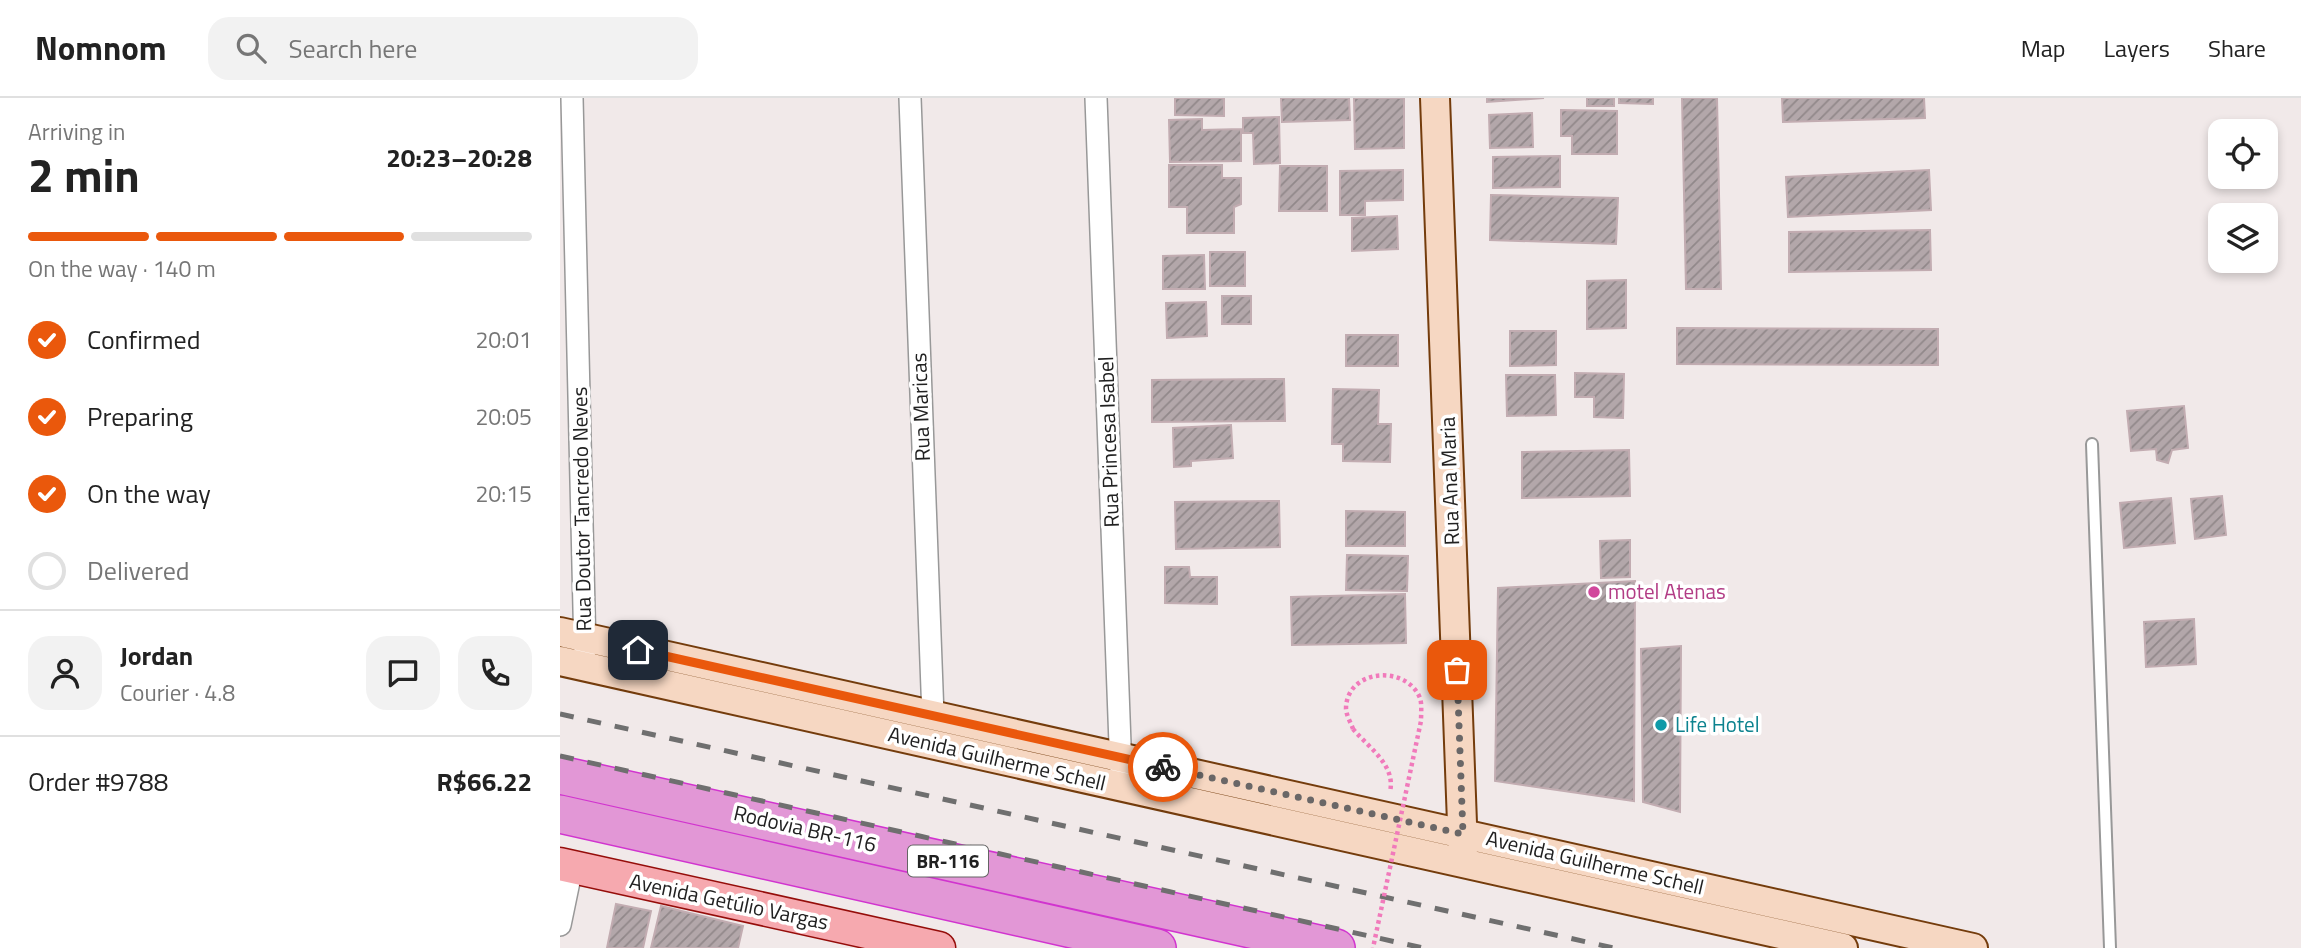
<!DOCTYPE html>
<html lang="en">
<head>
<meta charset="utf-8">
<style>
  body { margin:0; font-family:"Titillium Web",sans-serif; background:#f2f2f2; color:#222; height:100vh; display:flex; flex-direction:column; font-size:26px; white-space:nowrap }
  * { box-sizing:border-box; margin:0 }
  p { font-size:23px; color:#767676 }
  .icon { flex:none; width:38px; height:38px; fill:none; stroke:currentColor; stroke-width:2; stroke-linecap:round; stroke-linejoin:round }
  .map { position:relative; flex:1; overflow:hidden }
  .details { display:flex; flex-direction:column; background:#fff; width:560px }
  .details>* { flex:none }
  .controls { position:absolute; left:1648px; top:21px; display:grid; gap:14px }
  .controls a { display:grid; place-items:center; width:70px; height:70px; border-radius:14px; background:#fff; box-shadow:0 4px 10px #0003; font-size:35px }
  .pin { position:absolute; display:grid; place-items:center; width:60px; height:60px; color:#fff; margin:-30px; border-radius:14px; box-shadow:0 4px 10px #0006 }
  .courier { position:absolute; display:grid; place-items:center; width:70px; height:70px; margin:-35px; border:5px solid #ea580c; border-radius:50%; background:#fff; color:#222; box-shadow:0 2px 9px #0007 }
  .summary em { font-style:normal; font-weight:700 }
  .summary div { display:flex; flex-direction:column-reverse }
  .summary { display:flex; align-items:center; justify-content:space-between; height:119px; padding:0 28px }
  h1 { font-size:46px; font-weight:700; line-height:52px }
  .bar { display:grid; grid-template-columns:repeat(4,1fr); gap:10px 7px; align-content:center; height:84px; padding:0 28px }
  .bar i { height:9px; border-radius:5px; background:#e0e0e0 }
  .bar .on { background:#ea580c }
  .bar p { grid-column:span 4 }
  .line { display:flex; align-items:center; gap:18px; padding:0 28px; border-top:2px solid #e0e0e0 }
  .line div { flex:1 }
  .round { display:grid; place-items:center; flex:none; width:74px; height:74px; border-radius:21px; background:#f2f2f2 }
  ol { padding:0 28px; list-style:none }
  li { display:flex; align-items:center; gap:21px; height:77px }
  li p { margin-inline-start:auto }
  li .icon { padding:7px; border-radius:50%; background:#ea580c; color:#fff; stroke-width:4 }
  li:last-child { color:#767676 }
  li i { width:38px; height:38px; border:4px solid #e0e0e0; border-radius:50% }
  header { display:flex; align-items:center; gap:42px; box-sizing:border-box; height:98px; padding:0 35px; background:#fff; border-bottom:2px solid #e0e0e0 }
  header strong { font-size:33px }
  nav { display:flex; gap:38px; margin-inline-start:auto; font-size:24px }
  .search { width:490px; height:63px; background:#f2f2f2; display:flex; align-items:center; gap:18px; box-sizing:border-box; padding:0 24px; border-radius:21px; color:#767676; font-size:26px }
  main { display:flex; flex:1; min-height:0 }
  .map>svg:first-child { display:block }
  .building { fill:url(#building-hatch); stroke:#c2acb1; stroke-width:2 }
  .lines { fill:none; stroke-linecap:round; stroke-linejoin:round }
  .lane-casing { stroke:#989898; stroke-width:14 }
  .street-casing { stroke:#989898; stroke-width:24 }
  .secondary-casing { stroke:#743c0c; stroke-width:32 }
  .primary-casing { stroke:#950d0a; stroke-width:35 }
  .highway-casing { stroke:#d134cf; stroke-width:40 }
  .path { stroke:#f17abb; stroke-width:4.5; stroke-dasharray:3.5 3.5; stroke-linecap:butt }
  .lane { stroke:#fff; stroke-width:10 }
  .street { stroke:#fff; stroke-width:21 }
  .secondary { stroke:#f6d7c2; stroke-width:28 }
  .primary { stroke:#f6a9af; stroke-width:32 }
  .highway { stroke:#e297d6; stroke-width:37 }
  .rail { stroke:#6f6f6f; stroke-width:5; stroke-dasharray:14 14; stroke-linecap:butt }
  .path-bridge { stroke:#f17abb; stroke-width:4.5; stroke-dasharray:3.5 3.5; stroke-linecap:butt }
  .done { stroke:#6a6767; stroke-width:7; stroke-dasharray:0 12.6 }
  .route { stroke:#ea580c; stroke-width:9 }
  .hotel-dot { fill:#d1479c; stroke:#fff; stroke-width:2.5 }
  .culture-dot { fill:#0f9aa8; stroke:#fff; stroke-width:2.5 }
  .labels { text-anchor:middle; stroke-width:7; stroke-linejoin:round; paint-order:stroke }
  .shield { fill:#fff; stroke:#646464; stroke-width:2 }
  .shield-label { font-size:19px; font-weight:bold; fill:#212121 }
  .street-label { font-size:21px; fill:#212121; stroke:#fff }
  .hotel-label { font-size:21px; fill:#b23c85; stroke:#fff; text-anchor:start }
  .culture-label { font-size:21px; fill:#0d838f; stroke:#fff; text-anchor:start }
</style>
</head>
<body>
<header>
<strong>Nomnom</strong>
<div class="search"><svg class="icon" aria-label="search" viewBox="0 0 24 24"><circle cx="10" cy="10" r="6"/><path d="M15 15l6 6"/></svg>Search here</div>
<nav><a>Map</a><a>Layers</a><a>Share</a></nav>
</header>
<main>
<section class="details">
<div class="summary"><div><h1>2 min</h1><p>Arriving in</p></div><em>20:23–20:28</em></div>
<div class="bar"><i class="on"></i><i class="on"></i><i class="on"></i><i></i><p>On the way · 140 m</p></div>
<ol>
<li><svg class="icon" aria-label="check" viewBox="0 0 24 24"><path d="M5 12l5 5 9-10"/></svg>Confirmed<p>20:01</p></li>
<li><svg class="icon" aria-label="check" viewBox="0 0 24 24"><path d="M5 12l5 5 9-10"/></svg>Preparing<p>20:05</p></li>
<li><svg class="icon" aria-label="check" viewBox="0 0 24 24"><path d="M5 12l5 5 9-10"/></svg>On the way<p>20:15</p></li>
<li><i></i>Delivered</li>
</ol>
<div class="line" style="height:126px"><a class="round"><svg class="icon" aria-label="person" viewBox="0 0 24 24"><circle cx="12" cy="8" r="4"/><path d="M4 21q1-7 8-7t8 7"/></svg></a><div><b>Jordan</b><p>Courier · 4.8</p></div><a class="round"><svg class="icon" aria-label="chat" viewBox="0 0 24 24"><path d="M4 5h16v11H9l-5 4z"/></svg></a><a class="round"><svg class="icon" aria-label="phone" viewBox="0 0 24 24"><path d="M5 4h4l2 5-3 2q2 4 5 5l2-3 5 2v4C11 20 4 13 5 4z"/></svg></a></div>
<div class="line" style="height:91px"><div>Order #9788</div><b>R$66.22</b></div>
</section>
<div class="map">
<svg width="1741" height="850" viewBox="0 0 1741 850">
  <defs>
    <pattern id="building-hatch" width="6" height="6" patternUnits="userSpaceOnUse" patternTransform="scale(1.75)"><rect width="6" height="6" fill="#b3a7aa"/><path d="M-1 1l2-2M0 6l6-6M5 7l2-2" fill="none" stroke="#91888a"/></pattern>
  </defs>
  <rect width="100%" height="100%" fill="#f1e9e9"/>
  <path class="building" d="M615 0H664V18L615 17Z
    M721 0H789L790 22 722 24Z
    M794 0H844V50L795 51Z
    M927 0H984L927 4Z
    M1027 0H1054V8H1027Z
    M1059 0H1093V6L1059 5Z
    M1122 0H1157L1161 191H1126Z
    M1222 0H1364L1365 20 1223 24Z
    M1001 12 1057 13V56H1012V38H1001Z
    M972 15 973 49 930 50 929 17Z
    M719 19 720 65 694 66 693 35H683V20Z
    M642 21V32L681 31V63L610 64 609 22Z
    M1000 58V89L933 90V59Z
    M609 67H662V80H681V106L674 109V135H627V109H609Z
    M720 68H767V113H719Z
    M843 72V102L805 103V117H780V73Z
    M1369 72 1371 112 1228 119 1226 79Z
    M931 97 1058 100 1056 146 930 142Z
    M837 118 838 151 792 153V120Z
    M1370 132 1371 172 1229 174V134Z
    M650 154H685V188H650Z
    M644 157 645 191H603V158Z
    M1066 182V230L1027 231V183Z
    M662 198H691V226H662Z
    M646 204 647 238 607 240 606 205Z
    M1117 230 1378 231V267L1117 266Z
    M950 233H996V267L950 268Z
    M786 237H838V268H786Z
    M1015 275 1064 276 1063 320 1034 319V299H1015Z
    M946 277H995L996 317 947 318Z
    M724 281 725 323 592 324V282Z
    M773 291 819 292 818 326H831L830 364 783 363V346H772Z
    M1624 308 1628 350 1612 352 1608 365 1597 362 1596 351 1571 353 1567 313Z
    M671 327 673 360 631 363V368L614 369 613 330Z
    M1069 352 1070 398 962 400V354Z
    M1662 398 1666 437 1635 441 1631 401Z
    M1611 400 1615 445 1564 450 1560 405Z
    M719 403 720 449 616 451 615 404Z
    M786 413 845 414V448H786Z
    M1070 442V479L1041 480 1040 443Z
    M787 457 848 458 847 493 786 492Z
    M605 469H629L630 479H657V506L605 505Z
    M1075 483 1074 703 935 683 938 490Z
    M845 496 846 545 732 547 731 499Z
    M1634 521 1636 566 1586 569 1584 524Z
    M1121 548 1120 714 1083 704 1081 551Z
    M56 806 91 813 83 850H47Z
    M101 808 183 828 178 850H91Z"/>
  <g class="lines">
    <defs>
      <path id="lane" d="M1532 346 1550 850"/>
      <path id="street" d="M12 0 25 553
        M350 0 373 618
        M536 0 561 673
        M0 827 12 769"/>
      <path id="secondary" d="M875 0 903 752
        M0 534 1413 850
        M0 563 1283 850"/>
      <path id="primary" d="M0 766 379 850"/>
      <path id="highway" d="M0 677 776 850
        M0 716 597 850"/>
    </defs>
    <use href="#lane" class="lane-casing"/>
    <use href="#street" class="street-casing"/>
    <use href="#secondary" class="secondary-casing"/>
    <use href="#primary" class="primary-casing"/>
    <use href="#highway" class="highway-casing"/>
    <path class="path" d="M793 631C809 650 836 667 830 694"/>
    <use href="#lane" class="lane"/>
    <use href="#street" class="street"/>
    <use href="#secondary" class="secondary"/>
    <use href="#primary" class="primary"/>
    <use href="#highway" class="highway"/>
    <path class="rail" d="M0 616 1054 850
      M0 658 863 850"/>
    <path class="path-bridge" d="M793 631C791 625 786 617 786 610 787 571 846 566 860 600 862 606 861 616 861 623L813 850"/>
  </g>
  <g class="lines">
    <path class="done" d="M603 669 903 736 897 572"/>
    <path class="route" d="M78 552 603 669"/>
  </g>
  <circle class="hotel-dot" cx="1034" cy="494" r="7"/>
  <circle class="culture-dot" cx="1101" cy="627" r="7"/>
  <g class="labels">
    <rect class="shield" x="348" y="747.5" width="80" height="31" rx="5"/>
    <g class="shield-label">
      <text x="388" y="770">BR-116</text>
    </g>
    <g class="street-label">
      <text transform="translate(361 309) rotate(-92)" y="7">Rua Maricas</text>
      <text transform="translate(549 344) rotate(-92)" y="7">Rua Princesa Isabel</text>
      <text transform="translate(890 383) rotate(-92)" y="7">Rua Ana Maria</text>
      <text transform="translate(22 411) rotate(-91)" y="7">Rua Doutor Tancredo Neves</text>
      <text transform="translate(437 661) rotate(13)" y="7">Avenida Guilherme Schell</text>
      <text transform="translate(245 731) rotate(13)" y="7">Rodovia BR-116</text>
      <text transform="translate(1035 765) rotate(13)" y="7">Avenida Guilherme Schell</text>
      <text transform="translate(169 804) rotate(12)" y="7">Avenida Getúlio Vargas</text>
    </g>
    <g class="hotel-label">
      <text x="1048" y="501">motel Atenas</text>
    </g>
    <g class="culture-label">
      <text x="1115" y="634">Life Hotel</text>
    </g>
  </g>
</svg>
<div class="controls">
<a><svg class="icon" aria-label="locate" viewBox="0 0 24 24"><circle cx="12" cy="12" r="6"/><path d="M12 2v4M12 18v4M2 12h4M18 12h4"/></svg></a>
<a><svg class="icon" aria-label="layers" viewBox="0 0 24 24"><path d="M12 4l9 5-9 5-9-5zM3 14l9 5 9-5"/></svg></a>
</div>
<div class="pin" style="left:897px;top:572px;background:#ea580c"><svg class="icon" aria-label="bag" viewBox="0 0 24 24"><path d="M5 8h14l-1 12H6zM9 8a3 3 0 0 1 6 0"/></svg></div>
<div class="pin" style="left:78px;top:552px;background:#1f2937"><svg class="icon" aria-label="home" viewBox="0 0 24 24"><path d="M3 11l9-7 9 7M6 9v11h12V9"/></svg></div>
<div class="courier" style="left:603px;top:669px"><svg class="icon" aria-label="bike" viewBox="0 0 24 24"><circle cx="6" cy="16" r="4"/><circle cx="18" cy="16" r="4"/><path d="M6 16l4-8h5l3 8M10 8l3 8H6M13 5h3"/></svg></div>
</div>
</main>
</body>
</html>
